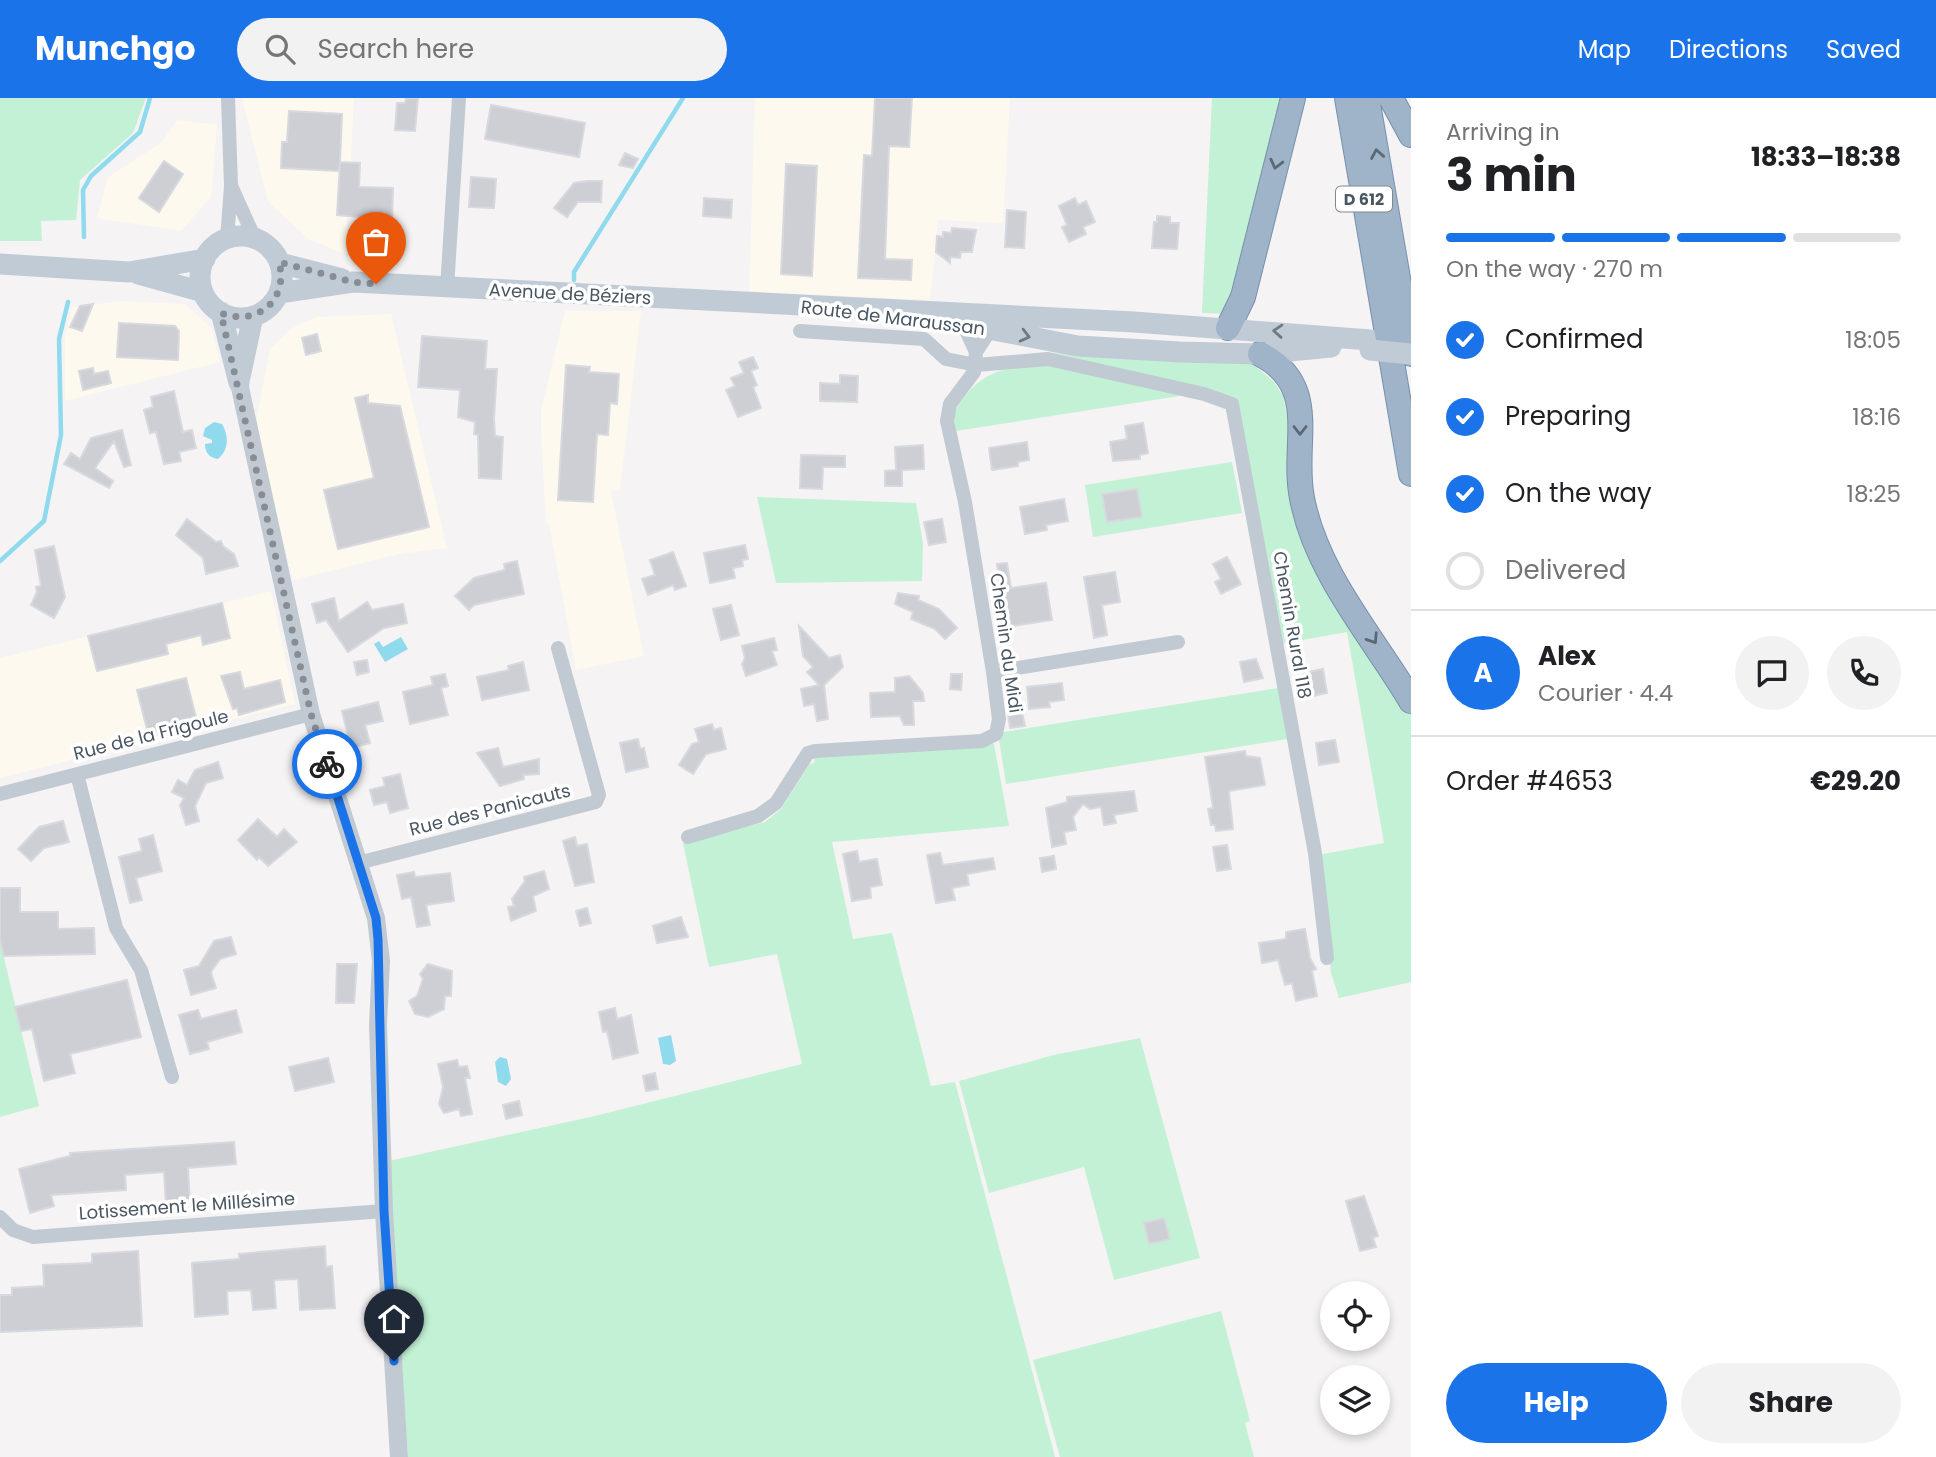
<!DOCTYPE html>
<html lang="en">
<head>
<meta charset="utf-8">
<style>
  body { margin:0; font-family:Poppins,sans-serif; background:#f2f2f2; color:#202124; height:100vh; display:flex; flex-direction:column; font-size:26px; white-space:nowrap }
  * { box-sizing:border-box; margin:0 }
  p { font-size:23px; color:#757577 }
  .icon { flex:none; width:38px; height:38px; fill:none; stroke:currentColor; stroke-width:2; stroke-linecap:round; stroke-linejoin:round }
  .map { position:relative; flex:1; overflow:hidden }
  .drawer { display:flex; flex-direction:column; background:#fff; width:525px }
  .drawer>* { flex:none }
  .tools { position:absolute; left:1320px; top:1183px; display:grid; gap:14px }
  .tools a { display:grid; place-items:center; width:70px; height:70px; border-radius:50%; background:#fff; box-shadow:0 4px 10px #0003; font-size:35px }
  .pin { position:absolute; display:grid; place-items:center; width:60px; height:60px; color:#fff; margin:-72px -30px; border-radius:50% 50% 50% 0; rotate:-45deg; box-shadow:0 0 7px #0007 }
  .pin .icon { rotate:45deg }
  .courier { position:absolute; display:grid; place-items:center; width:70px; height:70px; margin:-35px; border:5px solid #1a73e8; border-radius:50%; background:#fff; color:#222; box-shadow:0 2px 9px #0007 }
  .headline em { font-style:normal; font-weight:700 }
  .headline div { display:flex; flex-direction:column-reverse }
  .headline { display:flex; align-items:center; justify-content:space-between; height:119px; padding:0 35px }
  h1 { font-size:46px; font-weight:700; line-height:52px }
  .bar { display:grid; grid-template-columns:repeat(4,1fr); gap:10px 7px; align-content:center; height:84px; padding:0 35px }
  .bar i { height:9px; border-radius:5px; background:#e0e0e0 }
  .bar .selected { background:#1a73e8 }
  .bar p { grid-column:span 4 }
  .line { display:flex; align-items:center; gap:18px; padding:0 35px; border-top:2px solid #e0e0e0 }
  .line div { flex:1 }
  .round { display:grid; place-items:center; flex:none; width:74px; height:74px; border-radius:37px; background:#f2f2f2 }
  ol { padding:0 35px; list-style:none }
  li { display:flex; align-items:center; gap:21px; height:77px }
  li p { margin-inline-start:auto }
  li .icon { padding:7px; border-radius:50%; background:#1a73e8; color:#fff; stroke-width:4 }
  li:last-child { color:#757577 }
  li i { width:38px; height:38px; border:4px solid #e0e0e0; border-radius:50% }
  .action { display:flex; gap:14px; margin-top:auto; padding:14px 35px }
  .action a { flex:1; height:80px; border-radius:42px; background:#1a73e8; color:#fff; font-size:28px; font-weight:700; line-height:80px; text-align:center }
  .action a+a { background:#f2f2f2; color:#202124 }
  header { display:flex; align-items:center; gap:42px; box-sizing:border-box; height:98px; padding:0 35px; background:#1a73e8; color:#fff }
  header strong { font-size:33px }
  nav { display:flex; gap:38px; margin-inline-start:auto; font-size:24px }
  .search { width:490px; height:63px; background:#f2f2f2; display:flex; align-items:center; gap:18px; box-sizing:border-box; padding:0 24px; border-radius:38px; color:#757577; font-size:26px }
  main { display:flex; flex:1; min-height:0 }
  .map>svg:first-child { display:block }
  .commercial { fill:#fdf9ef }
  .green { fill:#c3f1d5 }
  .water { fill:#90daee }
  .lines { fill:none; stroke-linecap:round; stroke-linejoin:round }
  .stream { stroke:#90daee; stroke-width:4.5 }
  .building { fill:#cdcfd5; stroke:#d7d9de; stroke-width:2 }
  .trunk-casing { stroke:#7690ad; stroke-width:26 }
  .minor { stroke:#c1cad2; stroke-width:14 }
  .tertiary { stroke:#c1cad2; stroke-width:18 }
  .secondary { stroke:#c1cbd6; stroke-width:21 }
  .trunk { stroke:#9fb4c9; stroke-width:24 }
  .secondary-bridge { stroke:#c1cbd6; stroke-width:21 }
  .oneway { stroke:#5b6976 }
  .oneway2 { stroke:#6e7984 }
  .done { stroke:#868d94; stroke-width:7; stroke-dasharray:0 12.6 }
  .route { stroke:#1a73e8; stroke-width:9 }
  .labels { text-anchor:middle; stroke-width:7; stroke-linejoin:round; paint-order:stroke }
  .shield { fill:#fff; stroke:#808990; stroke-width:2 }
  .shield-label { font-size:16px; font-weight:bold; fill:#4a5661 }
  .street-label { font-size:18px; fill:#4a5661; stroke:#fff }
</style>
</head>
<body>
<header>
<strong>Munchgo</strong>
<div class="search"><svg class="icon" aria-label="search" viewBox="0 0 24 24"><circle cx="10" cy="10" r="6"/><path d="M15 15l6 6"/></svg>Search here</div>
<nav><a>Map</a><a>Directions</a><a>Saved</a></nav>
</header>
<main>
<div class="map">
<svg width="1411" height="1359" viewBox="0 0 1411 1359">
  <rect width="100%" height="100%" fill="#f5f3f3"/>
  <path class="commercial" d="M242 0H354L346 156 310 142 268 104Z
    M755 0H1010L1003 125 938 122 930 202 749 193Z
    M177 22 217 27 211 99 181 133 97 120 108 79 161 45Z
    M121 203 185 206 211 230 220 264 65 303V238L72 209Z
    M565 213H641L620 392 611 393 644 558 576 572 549 426H546L541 335V312Z
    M391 216 447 450 400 456 293 482 255 328 270 251 290 231 316 219Z
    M271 493 295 606 0 680V560Z"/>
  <path class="green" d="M0 0H146L133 35 80 82 76 122 41 123 42 143H0Z
    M1212 0H1287L1230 216 1202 215Z
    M1040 251 1253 266 1274 284 1283 298 1319 479 1411 617V884L1339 900 1331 875 1318 757 1384 745 1347 534 1280 546 1238 319 1241 314 1232 301Z
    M1041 266 1192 296 956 333 953 315C978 276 995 270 1041 266Z
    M1232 364 1242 415 1093 439 1085 387Z
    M757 399 916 405 923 445 922 483 776 485Z
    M1278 590 1287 641 1006 686 998 635Z
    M994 646 1009 728 832 744 853 841 892 835 931 988 955 984 1055 1359H408L389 1063 595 1018 802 966 777 856 709 869 683 745 765 724 781 711 809 667 815 664 813 656Z
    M0 843 39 1008 0 1019Z
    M1140 940 1200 1160 1114 1182 1084 1069 989 1095 959 983 1054 957Z
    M1221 1213 1250 1323 1245 1325 1254 1359H1060L1033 1262Z"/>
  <path class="water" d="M214 324 222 326C229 338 229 352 218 361 210 360 205 355 205 346L212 345V342L203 338 205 330Z
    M401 539 408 551 385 564 374 546 379 543 383 549Z
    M671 937 676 963 670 967 663 966 658 940Z
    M500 959 507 961 511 981 506 988 498 984 495 964Z"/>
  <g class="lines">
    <path class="stream" d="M84 139 83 92 91 78 140 34 150 0
      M574 182V174L683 0
      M0 463 44 423 61 337 59 241 68 204"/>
  </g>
  <path class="building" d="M406 0H418L415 33 395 32 397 5H405Z
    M875 0H912L909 49 889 48 885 161 912 162 911 182 858 180 864 57 872 58Z
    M491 7 585 25 579 59 485 41Z
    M289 13 342 16 340 64 360 65 359 89 393 90 392 122 337 117 340 65 339 73 281 70 282 44H287Z
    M625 55 638 61 633 70 619 67Z
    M164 63 183 76 159 114 139 100Z
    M786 66 817 68 812 178 781 176Z
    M471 79 496 81 494 110 469 109Z
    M587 83H602L601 104H578L567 119 554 110 574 85Z
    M704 100 732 102 731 120 703 118Z
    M1075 100 1078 107 1086 103 1095 124 1083 129 1086 136 1069 144 1062 129 1067 127 1059 108Z
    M1007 112 1026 114 1024 150 1005 149Z
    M1157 118 1170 119V125H1179L1177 151 1152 150 1154 124H1157Z
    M952 130 976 132 972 154H961L960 160 950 159V165L936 154 937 138 943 139V134L951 135Z
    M93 206 82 233 70 229 80 208Z
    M119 225 175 228 179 233 178 262 117 259Z
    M317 236 321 253 306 257 302 240Z
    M422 238 487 243 485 271H497L494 321 495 338 503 339 501 381 479 380 478 337 474 336 475 324 458 319 460 292 418 289Z
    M753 259 758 270 751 273 757 287 753 289 761 310 738 319 726 292 735 288 731 280 744 275 739 264Z
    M566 267 590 269 589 274 619 276 617 306 610 305 608 337 597 336 593 404 558 402Z
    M93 270 94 276 108 273 111 285 83 292 79 273Z
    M840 277 858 278 857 304 820 303V285L840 286Z
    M174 293 183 334 192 332 196 350 179 354 181 363 164 366 156 334 150 335 144 312 153 309 151 299Z
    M368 297V305L400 308 429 429 338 451 324 392 374 380 355 300Z
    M1143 325 1148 355 1140 357V361L1113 363 1110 344 1127 341 1125 328Z
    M122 332 131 367 124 369 114 343 95 370 113 383 109 390 64 366 71 355 80 361 91 340Z
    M1027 344 1029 362 1018 364V368L992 372 989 350Z
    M923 347 924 371 902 372V388H885V373L896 372 895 349Z
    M801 357 845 358V369H823L822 391 800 390Z
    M1137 391 1142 419 1107 424 1102 396Z
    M1064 401 1068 423 1046 427 1047 432 1025 436 1020 409Z
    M187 421 216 444 221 443 223 448 234 456 238 468 206 476 203 460 176 437Z
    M942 421 946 444 929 447 924 424Z
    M745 447 748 461 742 462 743 468 733 470 735 480 710 485 704 455Z
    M54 448 65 499 54 520 31 507 37 494 36 489 41 488 35 452Z
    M673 454 686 488 675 492 673 487 648 497 642 481 655 477 650 462Z
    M1227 459 1241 486 1221 496 1215 484 1221 481 1213 466Z
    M517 463 524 496 474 507 469 512 455 498 474 480 505 472 504 466Z
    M1007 465 1011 490 1046 485 1052 522 1006 529 997 466Z
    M1115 474 1120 504 1102 507 1107 537 1094 540 1084 479Z
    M898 495 919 498 918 502 939 511 957 530 945 541 935 531 911 521 913 514 895 506Z
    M334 500 339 523 367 504 372 512 403 506 407 525 384 530 348 554 326 522 317 525 312 506Z
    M222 505 230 540 203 547 201 537 166 546 168 556 97 573 88 538Z
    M731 507 739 537 721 542 713 511Z
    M799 528 829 560 840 557 843 569 824 587 828 621 817 623 814 606 804 608 801 591 819 587 807 574 813 569 803 558Z
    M774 540 777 552 772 553 777 567 746 578 742 566 745 560 742 548Z
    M1256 561 1263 580 1244 584 1240 564Z
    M367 562 369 574 357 577 354 564Z
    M523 564 529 592 482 602 477 579 509 572 508 568Z
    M1323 571 1327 595 1309 599 1304 575Z
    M240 574 244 591 280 582 285 604 239 617 237 610 233 611 221 578Z
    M445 576 448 588 441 590 448 617 410 626 403 594 433 587 431 579Z
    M951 576H962L961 592 950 591Z
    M909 578 923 595 924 603H913L914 627H904L900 618 871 619 870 595 895 594V580Z
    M186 580 198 627 149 639 137 592Z
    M1062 585 1064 602 1049 604 1050 609 1029 611 1027 589Z
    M378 604 383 623 365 627 370 645 351 650 342 613Z
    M1022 614 1025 628 1010 630 1008 616Z
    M712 626 714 632 721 630 726 651 706 656 693 676 679 667 692 646 699 644 695 631Z
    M638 641 640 651 644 650 648 669 626 674 620 645Z
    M1335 642 1339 664 1319 667 1316 645Z
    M498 650 503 669 539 661V676L523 677 524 681 500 688 477 655Z
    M1245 653 1246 658 1260 660 1265 687 1229 693 1233 731 1216 733 1215 727H1211L1208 711 1213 710 1205 659Z
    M218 664 223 680 206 685 195 708 199 723 186 727 180 707 184 700 172 694 178 682 187 687 195 672Z
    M400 676 408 710 390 715 387 704 374 707 370 692 385 688 383 680Z
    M1134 693 1137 713 1114 717 1116 725 1104 727 1101 709 1090 711 1083 706 1073 719 1076 732 1064 734 1066 746 1052 749 1046 710 1067 704V699Z
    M258 721 277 739 284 731 297 744 268 768 259 759 257 762 238 742Z
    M63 723 69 744 44 750 31 763 18 751 39 729Z
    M153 737 162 773 136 780 142 802 130 805 119 759 142 753 139 741Z
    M575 739 577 748 587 746 594 784 575 788 563 743Z
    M1227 747 1231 771 1217 773 1213 749Z
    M857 753 859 764 877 761 882 787 870 789 871 800 852 803 843 756Z
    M940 755 943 767 993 760 995 771 967 776 969 787 952 790 955 802 936 805 927 757Z
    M1054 758 1056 771 1042 774 1040 760Z
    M544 773 549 791 533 798 536 813 511 823 508 809 514 808 512 801 525 783 524 779Z
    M414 774 415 779 450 775 454 803 426 807 430 827 417 829 411 799 402 801 397 777Z
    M0 790H20V814H58V831L94 830 95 856 4 858 0 843Z
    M587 810 591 825 580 828 576 813Z
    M681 819 688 839 657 845 653 828Z
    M1305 831 1310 860 1316 871 1312 873 1317 898 1296 903 1292 885 1285 887 1278 862 1262 865 1259 845 1286 841V834Z
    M231 839 236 856 220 861 211 874 216 890 191 897 184 872 199 868 214 843Z
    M337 866H357L354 905H336Z
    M428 866 452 873 451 898H445L444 911 428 919 415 916 409 903 417 898 423 881 420 876Z
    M127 882 141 939 70 956 75 975 44 983 32 931 21 933 15 909Z
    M615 910 617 921 631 917 638 955 613 961 607 933 603 934 599 914Z
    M198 912 201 921 236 912 242 934 207 944 209 951 190 956 179 917Z
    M328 960 334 984 295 993 289 969Z
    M457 962 459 969 467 968 470 980H465L472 1016 461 1018 459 1011 444 1015 439 1006 443 989 438 966Z
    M655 975 658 991 646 993 643 978Z
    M519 1003 522 1017 506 1021 503 1007Z
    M234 1044 236 1066 188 1070 190 1105 166 1107 164 1074 125 1077 126 1092 51 1097 54 1108 30 1115 19 1071 70 1058V1055Z
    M1364 1098 1378 1138 1373 1140 1376 1149 1360 1153 1346 1103Z
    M1164 1120 1170 1141 1149 1146 1144 1125Z
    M325 1148 326 1169 332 1168 335 1210 300 1212 298 1181 274 1182 276 1210 253 1212 251 1192 227 1193 228 1216 195 1219 192 1165 239 1161V1156Z
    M138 1153 142 1228 0 1234V1197H12V1190L44 1188 43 1167 92 1165V1156Z"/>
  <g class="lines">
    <defs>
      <path id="trunk" d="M1347 0 1411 376
        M1367 0 1411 256
        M1391 0 1411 37
        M1228 230 1243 199 1293 0
        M1260 256C1322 288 1291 345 1302 400 1316 475 1373 539 1411 603"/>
    </defs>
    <use href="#trunk" class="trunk-casing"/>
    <path class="minor" d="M232 90 255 141
      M227 141 231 88 228 0
      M447 190 459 0
      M963 226 976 254 991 231
      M800 233 924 241 946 261 976 267 1048 261 1204 296 1232 306 1315 755 1327 860
      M993 574 1178 544
      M77 676 116 830 141 872 172 979
      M0 696 311 616
      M688 739 758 718 776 705 808 655 815 653 982 643 996 636 999 621 993 574 965 404 947 323 950 306 974 274 976 254
      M358 765 596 704 599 697 558 550
      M0 1119 13 1132 33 1139 384 1113"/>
    <path class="tertiary" d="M239 285 311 616 376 820 381 863 378 927 384 1113 399 1359"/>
    <path class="secondary" d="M200 179a41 41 0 1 1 82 0a41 41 0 1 1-82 0Z
      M280 165 342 181
      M0 166 129 174 205 161
      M138 176 203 194
      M279 195 353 184 1134 224 1370 242
      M221 214 239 285
      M967 227 1078 248 1180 254 1260 256 1331 249
      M240 279 253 218"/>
    <use href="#trunk" class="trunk"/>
    <path class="secondary-bridge" d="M1370 252 1411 256"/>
  </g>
  <defs><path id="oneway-chevron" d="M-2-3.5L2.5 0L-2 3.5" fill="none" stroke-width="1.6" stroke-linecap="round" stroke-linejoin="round" transform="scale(1.75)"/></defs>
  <g class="oneway">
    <use href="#oneway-chevron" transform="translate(1377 56) rotate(-100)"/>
    <use href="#oneway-chevron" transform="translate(1276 66) rotate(104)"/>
    <use href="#oneway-chevron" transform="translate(1300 332) rotate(90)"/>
    <use href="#oneway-chevron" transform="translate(1373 541) rotate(57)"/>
  </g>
  <g class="oneway2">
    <use href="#oneway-chevron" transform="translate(1278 233) rotate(-176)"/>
    <use href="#oneway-chevron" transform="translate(1025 238) rotate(14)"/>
  </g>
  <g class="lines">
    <path class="done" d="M327 666 311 616 221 215C257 229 289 202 279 164L353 184 376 186"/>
    <path class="route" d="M327 666 376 820 378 841 384 1113 394 1263"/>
  </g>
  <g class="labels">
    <rect class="shield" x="1336" y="88.5" width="56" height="25" rx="5"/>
    <g class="shield-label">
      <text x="1364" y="107">D 612</text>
    </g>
    <g class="street-label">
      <text transform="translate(570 196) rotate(3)" y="6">Avenue de Béziers</text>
      <text transform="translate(893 220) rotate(7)" y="6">Route de Maraussan</text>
      <text transform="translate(1292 527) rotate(80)" y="6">Chemin Rural 118</text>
      <text transform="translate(1006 545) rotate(82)" y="6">Chemin du Midi</text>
      <text transform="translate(151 637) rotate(-14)" y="6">Rue de la Frigoule</text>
      <text transform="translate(490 712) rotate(-14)" y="6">Rue des Panicauts</text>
      <text transform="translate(187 1108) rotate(-4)" y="6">Lotissement le Millésime</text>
    </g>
  </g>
</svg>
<div class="tools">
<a><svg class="icon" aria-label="locate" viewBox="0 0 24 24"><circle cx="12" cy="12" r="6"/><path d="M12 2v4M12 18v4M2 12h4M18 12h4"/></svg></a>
<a><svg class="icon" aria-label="layers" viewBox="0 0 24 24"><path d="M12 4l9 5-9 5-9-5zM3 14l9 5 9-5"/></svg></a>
</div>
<div class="pin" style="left:376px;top:186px;background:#ea580c"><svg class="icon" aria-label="bag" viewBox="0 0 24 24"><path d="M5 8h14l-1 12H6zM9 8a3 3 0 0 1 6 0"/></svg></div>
<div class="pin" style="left:394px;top:1263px;background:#1f2937"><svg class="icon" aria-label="home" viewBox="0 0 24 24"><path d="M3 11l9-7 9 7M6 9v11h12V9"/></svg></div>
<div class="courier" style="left:327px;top:666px"><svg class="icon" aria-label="bike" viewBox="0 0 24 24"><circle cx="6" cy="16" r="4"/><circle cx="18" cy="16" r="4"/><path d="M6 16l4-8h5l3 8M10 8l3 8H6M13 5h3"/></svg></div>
</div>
<section class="drawer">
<div class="headline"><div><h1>3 min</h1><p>Arriving in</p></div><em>18:33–18:38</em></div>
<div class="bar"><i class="selected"></i><i class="selected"></i><i class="selected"></i><i></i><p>On the way · 270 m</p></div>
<ol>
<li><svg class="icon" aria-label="check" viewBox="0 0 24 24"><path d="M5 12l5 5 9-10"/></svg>Confirmed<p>18:05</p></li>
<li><svg class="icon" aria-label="check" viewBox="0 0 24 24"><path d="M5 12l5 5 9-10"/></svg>Preparing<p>18:16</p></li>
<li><svg class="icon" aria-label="check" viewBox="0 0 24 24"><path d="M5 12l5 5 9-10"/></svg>On the way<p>18:25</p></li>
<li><i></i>Delivered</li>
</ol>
<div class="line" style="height:126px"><b class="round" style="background:#1a73e8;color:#fff">A</b><div><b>Alex</b><p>Courier · 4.4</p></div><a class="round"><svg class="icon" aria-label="chat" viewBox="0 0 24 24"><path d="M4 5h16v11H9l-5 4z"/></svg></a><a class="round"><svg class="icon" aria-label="phone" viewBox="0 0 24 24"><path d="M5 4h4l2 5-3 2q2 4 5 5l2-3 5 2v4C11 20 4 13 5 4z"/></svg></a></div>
<div class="line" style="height:91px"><div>Order #4653</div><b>€29.20</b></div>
<div class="action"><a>Help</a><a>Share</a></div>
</section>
</main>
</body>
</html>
